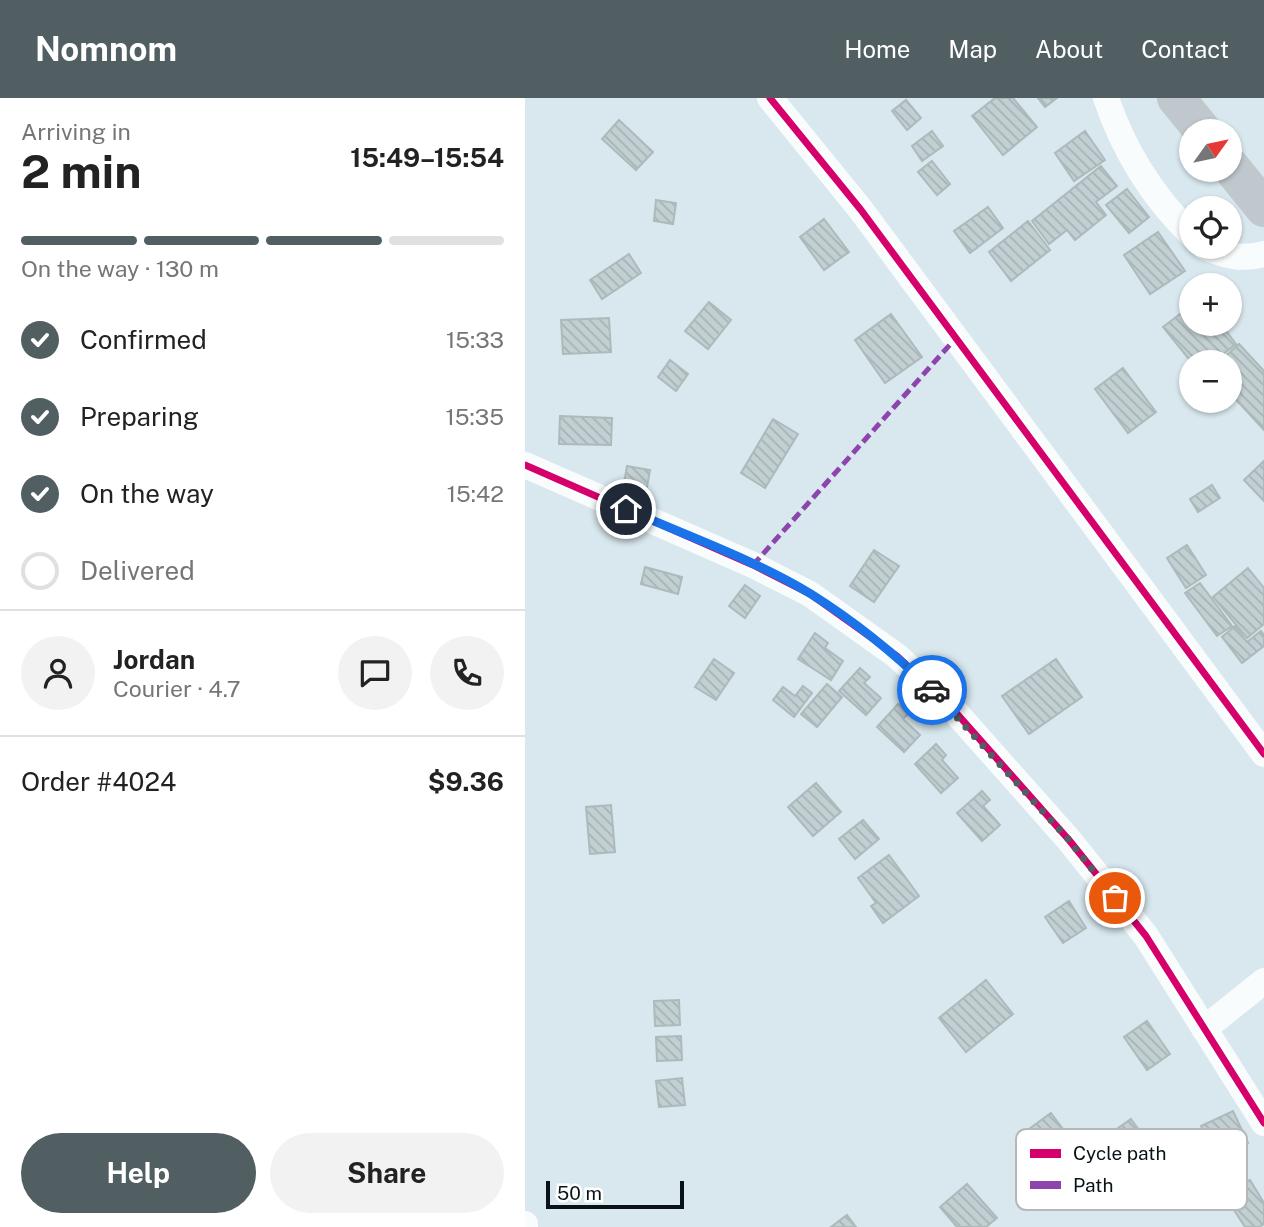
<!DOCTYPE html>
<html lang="en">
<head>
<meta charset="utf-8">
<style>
  body { margin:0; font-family:"Public Sans",sans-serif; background:#f2f2f2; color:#222; height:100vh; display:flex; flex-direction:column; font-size:26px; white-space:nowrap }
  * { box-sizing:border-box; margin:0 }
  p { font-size:23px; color:#767676 }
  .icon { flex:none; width:38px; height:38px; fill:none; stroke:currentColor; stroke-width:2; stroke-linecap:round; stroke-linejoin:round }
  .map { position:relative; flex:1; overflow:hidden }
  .drawer { display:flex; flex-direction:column; background:#fff; width:525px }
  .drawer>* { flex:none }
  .needle { width:46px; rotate:57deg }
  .fabs { position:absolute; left:654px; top:21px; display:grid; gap:14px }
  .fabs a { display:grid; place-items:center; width:63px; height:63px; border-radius:50%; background:#fff; box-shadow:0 2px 5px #0004; font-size:35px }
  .scale { position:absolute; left:21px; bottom:18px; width:138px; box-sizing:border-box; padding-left:7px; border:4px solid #091317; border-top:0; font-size:19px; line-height:24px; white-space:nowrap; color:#091317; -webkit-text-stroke:5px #fff; paint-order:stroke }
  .pin { position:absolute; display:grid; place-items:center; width:60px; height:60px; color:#fff; margin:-30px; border:4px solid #fff; border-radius:50%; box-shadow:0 2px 7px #0007 }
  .courier { position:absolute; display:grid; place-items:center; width:70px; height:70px; margin:-35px; border:5px solid #1a73e8; border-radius:50%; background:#fff; color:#222; box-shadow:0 2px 9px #0007 }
  .overview em { font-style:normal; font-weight:700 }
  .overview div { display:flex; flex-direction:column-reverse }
  .overview { display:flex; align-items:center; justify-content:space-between; height:119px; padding:0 21px }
  h1 { font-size:46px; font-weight:700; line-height:52px }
  .bar { display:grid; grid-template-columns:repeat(4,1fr); gap:10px 7px; align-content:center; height:84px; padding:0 21px }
  .bar i { height:9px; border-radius:5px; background:#e0e0e0 }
  .bar .on { background:#515e62 }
  .bar p { grid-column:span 4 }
  .line { display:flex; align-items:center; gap:18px; padding:0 21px; border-top:2px solid #e0e0e0 }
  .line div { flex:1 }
  .round { display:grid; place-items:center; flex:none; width:74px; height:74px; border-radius:37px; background:#f2f2f2 }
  ol { padding:0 21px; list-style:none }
  li { display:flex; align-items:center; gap:21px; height:77px }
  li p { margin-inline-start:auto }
  li .icon { padding:7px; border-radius:50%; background:#515e62; color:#fff; stroke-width:4 }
  li:last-child { color:#767676 }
  li i { width:38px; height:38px; border:4px solid #e0e0e0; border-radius:50% }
  .action { display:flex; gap:14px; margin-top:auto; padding:14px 21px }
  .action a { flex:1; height:80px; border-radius:42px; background:#515e62; color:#fff; font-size:28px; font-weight:700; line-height:80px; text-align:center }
  .action a+a { background:#f2f2f2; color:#222 }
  header { display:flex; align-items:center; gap:42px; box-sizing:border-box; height:98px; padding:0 35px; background:#515e62; color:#fff }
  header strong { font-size:33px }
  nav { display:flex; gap:38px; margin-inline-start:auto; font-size:24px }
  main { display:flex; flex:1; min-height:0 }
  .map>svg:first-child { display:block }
  .building { fill:url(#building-back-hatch); stroke:#adbabc; stroke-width:2 }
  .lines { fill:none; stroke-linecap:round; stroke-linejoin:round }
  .minor { stroke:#f9fcfc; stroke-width:26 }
  .highway { stroke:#c0c8cd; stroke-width:38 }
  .quiet { stroke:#8e44ad; stroke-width:5; stroke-dasharray:10 5; stroke-linecap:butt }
  .cycleway-casing { stroke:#fff; stroke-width:11 }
  .cycleway { stroke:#d6006c; stroke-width:7 }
  .done { stroke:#515e62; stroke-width:7; stroke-dasharray:0 12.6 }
  .route { stroke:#1a73e8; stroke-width:9 }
  .key { fill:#fff; stroke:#b5b8b9; stroke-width:2 }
  .key-label { font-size:19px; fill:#091317 }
</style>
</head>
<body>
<header>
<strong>Nomnom</strong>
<nav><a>Home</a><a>Map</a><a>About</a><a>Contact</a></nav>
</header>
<main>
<section class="drawer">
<div class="overview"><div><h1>2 min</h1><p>Arriving in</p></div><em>15:49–15:54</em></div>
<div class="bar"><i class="on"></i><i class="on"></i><i class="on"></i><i></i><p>On the way · 130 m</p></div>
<ol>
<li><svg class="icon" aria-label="check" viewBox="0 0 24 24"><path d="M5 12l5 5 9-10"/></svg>Confirmed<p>15:33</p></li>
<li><svg class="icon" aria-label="check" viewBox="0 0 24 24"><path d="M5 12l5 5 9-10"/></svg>Preparing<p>15:35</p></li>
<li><svg class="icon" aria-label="check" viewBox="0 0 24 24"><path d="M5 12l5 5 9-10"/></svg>On the way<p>15:42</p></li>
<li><i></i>Delivered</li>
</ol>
<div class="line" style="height:126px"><a class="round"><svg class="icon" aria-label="person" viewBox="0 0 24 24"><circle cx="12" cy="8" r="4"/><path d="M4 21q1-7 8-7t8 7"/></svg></a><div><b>Jordan</b><p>Courier · 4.7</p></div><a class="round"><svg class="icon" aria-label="chat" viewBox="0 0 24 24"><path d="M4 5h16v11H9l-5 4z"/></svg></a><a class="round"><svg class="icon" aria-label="phone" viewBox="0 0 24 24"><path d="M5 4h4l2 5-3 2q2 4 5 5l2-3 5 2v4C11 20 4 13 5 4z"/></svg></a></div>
<div class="line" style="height:91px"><div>Order #4024</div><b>$9.36</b></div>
<div class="action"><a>Help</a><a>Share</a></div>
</section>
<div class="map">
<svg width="739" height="1129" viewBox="0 0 739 1129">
  <defs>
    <pattern id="building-back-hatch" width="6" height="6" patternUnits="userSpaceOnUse" patternTransform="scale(1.75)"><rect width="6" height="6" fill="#c3d0d3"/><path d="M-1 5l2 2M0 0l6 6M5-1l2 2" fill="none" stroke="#a6b2b4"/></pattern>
  </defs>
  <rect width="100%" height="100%" fill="#d8e8ee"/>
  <path class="building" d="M470 0H488L512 29 478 57 447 18Z
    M513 0H532L520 9Z
    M381 2 396 20 382 32 367 13Z
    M94 22 128 54 111 72 77 41Z
    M407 33 418 48 397 63 387 48Z
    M560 33 580 62 549 83 530 55Z
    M407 63 425 86 412 97 393 74Z
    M576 68 592 88 571 104 581 117 550 142 542 132 524 146 507 123Z
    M602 91 624 119 604 135 581 107Z
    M131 102 151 105 148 126 129 123Z
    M463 109 478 130 445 155 429 133Z
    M299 121 324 154 299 172 275 139Z
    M503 123 525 152 486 183 464 154Z
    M633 134 660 173 625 196 599 157Z
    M104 156 116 175 77 201 65 182Z
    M184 204 206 222 183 251 160 233Z
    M667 207V226H696L711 246 688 264 667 265 638 229Z
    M366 216 397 259 360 285 330 242Z
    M84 220 86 254 38 256 36 222Z
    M714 246 739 273V332L705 295V264H694Z
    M145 262 163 276 151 293 133 279Z
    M598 270 631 314 603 335 570 291Z
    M35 318 87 320 86 347 34 346Z
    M248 321 273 336 240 390 216 375Z
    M739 363V403L719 382Z
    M102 368 125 372 121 395 98 391Z
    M687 387 695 400 673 414 665 401Z
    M662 447 681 477 661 490 642 460Z
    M349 452 374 468 349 504 325 488Z
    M120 469 157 479 153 496 116 486Z
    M723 470 739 490V526L722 540 688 499Z
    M675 485 707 528 692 538 660 495Z
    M220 487 235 498 220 520 204 508Z
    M710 528 722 544 736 533 739 537V548L717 565 697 539Z
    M290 535 303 545 300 550 318 563 306 582 273 561Z
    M189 561 209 575 191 602 170 589Z
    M531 561 557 599 504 636 477 598Z
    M335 570 345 579 339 585 356 600 341 617 314 593Z
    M302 586 317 599 292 629 276 616Z
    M278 588 287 595 269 619 248 602 258 589 270 598Z
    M373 606 383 616 378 621 395 637 379 654 352 629Z
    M411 646 421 657 417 662 433 680 416 695 390 666Z
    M291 685 316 714 288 738 263 709Z
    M457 693 465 702 458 708 475 727 457 743 432 715Z
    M86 707 90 754 65 756 61 709Z
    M338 722 354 741 330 761 314 741Z
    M364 757 394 798 358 825 346 808 351 805 333 780Z
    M544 803 561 830 538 845 520 819Z
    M461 882 488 916 441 954 414 920Z
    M154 902 155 927 130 928 129 903Z
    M622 923 645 956 622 972 599 939Z
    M156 938 157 962 132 963 131 939Z
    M157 980 160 1007 134 1009 131 983Z
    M708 1013 723 1045 692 1060 676 1028Z
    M526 1015 547 1043 521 1062 500 1034Z
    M606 1021 630 1054 604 1074 579 1040Z
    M725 1082 739 1105V1126L734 1129H720L700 1098Z
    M442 1086 472 1120 461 1129H432L415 1109Z
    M322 1117 331 1129H306Z"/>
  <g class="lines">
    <path class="minor" d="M245 0 336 112 739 656
      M581 0C598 51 628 100 667 137
      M680 149C700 158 717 162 739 156
      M0 367 228 467 285 496 372 558 426 609 544 742 621 838 739 1025
      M679 931 739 883
      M0 1126V1129"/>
    <path class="highway" d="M651 0 678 33
      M705 68 739 110"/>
    <path class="quiet" d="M228 467 430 241"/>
    <defs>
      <path id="cycleway" d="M245 0 336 112 739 656
        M0 367 228 467 285 496 372 558 426 609 544 742 621 838 739 1025"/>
    </defs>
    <use href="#cycleway" class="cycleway-casing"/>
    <use href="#cycleway" class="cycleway"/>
  </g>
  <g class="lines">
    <path class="done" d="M407 592 544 742 590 800"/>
    <path class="route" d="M101 411C162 438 228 461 286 496 329 523 370 556 407 592"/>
  </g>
  <rect x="491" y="1031" width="231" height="81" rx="10" class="key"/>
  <rect x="505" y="1051" width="31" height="9" fill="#d6006c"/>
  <rect x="505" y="1083" width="31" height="8" fill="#8e44ad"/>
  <g class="key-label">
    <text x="548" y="1062">Cycle path</text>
    <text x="548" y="1094">Path</text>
  </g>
</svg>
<div class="fabs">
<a><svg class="needle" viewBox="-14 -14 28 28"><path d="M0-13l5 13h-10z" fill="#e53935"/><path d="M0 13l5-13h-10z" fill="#767676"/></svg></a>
<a><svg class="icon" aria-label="locate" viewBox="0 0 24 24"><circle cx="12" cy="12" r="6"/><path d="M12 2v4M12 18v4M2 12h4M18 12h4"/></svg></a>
<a>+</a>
<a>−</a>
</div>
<div class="scale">50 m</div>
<div class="pin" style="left:590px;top:800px;background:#ea580c"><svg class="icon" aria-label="bag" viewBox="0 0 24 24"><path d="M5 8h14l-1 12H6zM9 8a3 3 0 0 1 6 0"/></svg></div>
<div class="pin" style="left:101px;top:411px;background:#1f2937"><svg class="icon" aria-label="home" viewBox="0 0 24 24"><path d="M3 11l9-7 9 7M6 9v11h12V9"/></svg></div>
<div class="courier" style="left:407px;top:592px"><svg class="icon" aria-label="car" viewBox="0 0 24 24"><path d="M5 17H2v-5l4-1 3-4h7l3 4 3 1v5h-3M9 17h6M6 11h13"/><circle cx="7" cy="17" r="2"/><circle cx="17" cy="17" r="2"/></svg></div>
</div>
</main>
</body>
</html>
